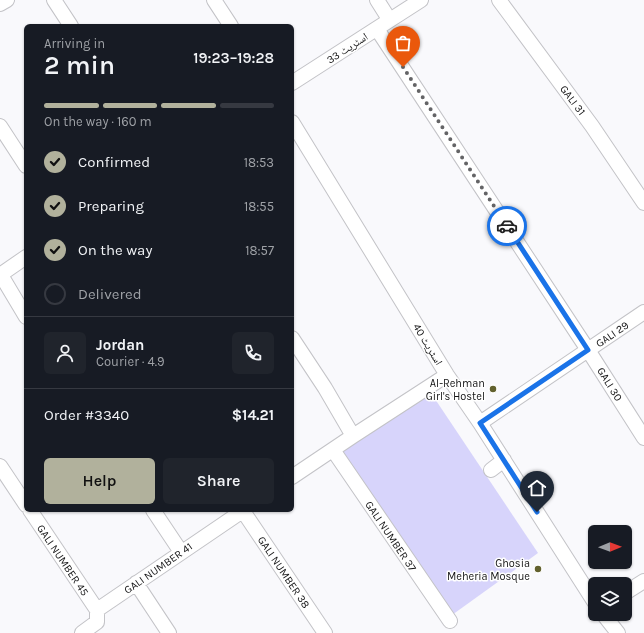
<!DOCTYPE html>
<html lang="en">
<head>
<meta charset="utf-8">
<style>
  body { margin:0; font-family:Karla,"Noto Naskh Arabic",sans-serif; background:#20242c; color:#f1f3f6; height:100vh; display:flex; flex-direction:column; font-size:15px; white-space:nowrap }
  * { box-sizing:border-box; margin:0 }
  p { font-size:13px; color:#9ea1a6 }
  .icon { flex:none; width:22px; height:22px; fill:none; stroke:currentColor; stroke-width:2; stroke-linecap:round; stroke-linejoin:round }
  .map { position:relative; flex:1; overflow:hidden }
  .side { position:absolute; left:24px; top:24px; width:270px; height:488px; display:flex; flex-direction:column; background:#171b24; border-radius:6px; box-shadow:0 1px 3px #0004 }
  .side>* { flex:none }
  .needle { width:26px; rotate:89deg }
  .fabs { position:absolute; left:588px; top:525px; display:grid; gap:8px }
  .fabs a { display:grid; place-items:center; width:44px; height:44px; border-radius:6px; background:#171b24; box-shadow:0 1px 3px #0004; font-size:20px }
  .pin { position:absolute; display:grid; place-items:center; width:34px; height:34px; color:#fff; margin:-41px -17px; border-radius:50% 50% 50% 0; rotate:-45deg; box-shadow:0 0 4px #0007 }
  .pin .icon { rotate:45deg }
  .courier { position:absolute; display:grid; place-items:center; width:40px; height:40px; margin:-20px; border:3px solid #1a73e8; border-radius:50%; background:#fff; color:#222; box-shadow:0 1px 5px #0007 }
  .head em { font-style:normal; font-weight:600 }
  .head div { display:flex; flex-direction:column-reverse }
  .head { display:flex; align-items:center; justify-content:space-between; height:68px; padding:0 20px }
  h1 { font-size:26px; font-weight:600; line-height:30px }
  .bar { display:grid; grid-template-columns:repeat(4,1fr); gap:6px 4px; align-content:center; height:48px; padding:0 20px }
  .bar i { height:5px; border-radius:3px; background:#363941 }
  .bar .on { background:#b1b19c }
  .bar p { grid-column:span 4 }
  .line { display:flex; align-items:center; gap:10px; padding:0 20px; border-top:1px solid #363941 }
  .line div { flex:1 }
  .round { display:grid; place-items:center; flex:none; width:42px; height:42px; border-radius:6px; background:#20242c }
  ol { padding:0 20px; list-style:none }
  li { display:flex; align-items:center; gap:12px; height:44px }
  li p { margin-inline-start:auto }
  li .icon { padding:4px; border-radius:50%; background:#b1b19c; color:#111; stroke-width:4 }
  li:last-child { color:#9ea1a6 }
  li i { width:22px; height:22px; border:2px solid #363941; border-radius:50% }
  .action { display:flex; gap:8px; margin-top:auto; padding:8px 20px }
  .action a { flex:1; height:46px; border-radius:6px; background:#b1b19c; color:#111; font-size:16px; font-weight:600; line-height:46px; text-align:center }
  .action a+a { background:#20242c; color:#f1f3f6 }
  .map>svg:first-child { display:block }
  .green { fill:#d7d4fb }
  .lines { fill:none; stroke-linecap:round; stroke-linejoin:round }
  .minor-casing { stroke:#c3c3c7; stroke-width:16 }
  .minor { stroke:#fff; stroke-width:14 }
  .done { stroke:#646466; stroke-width:4; stroke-dasharray:0 7.2 }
  .route { stroke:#1a73e8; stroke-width:5 }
  .poi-dot { fill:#62612e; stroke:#fff; stroke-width:1.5 }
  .labels { text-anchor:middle; stroke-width:3; stroke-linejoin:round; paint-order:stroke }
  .street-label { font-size:11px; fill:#141415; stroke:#fff }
  .poi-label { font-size:11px; fill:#141415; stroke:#fff; text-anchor:end }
</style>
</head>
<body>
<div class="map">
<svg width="644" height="633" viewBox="0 0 644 633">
  <rect width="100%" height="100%" fill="#f9f9fc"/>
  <path class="green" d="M431 393 538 553 452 615 339 449Z"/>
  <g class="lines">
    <defs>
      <path id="minor" d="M54 0 71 26
        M214 0 231 26
        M377 0 389 19
        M499 0 592 126 644 203
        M0 4 7 0
        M377 29 588 350 644 438
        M292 83 421 0
        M292 122 447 375 480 423 595 603
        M0 126 26 166
        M0 275 26 257
        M1 275 26 317
        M292 338 325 388 353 436
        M480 423 644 312
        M333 450 450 621
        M0 466 26 505
        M491 470 504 460
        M292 477 353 436 447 375
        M30 510 97 610
        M153 510 181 552
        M243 511 325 633
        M136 583 169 633
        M625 593 644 581
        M603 614 618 633
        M82 633 97 622V610L244 510"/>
    </defs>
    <use href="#minor" class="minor-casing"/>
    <use href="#minor" class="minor"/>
  </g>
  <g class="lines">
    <path class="done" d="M403 67 507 226"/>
    <path class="route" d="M507 226 588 350 480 423 537 512"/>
  </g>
  <g class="poi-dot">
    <circle cx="493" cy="389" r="4"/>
    <circle cx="538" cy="569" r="4"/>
  </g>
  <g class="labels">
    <g class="street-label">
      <text transform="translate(347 48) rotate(-33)" y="4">اسٹریٹ 33</text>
      <text transform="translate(573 100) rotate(53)" y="4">GALI 31</text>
      <text transform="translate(612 334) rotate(-34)" y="4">GALI 29</text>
      <text transform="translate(428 344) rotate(59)" y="4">اسٹریٹ 40</text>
      <text transform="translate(610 384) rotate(58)" y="4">GALI 30</text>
      <text transform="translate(391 536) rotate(56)" y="4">GALI NUMBER 37</text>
      <text transform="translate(63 560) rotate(56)" y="4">GALI NUMBER 45</text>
      <text transform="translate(158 568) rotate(-35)" y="4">GALI NUMBER 41</text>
      <text transform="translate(284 572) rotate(56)" y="4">GALI NUMBER 38</text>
    </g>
    <g class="poi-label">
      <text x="485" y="387">Al-Rehman<tspan x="485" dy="13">Girl's Hostel</tspan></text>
      <text x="530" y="567">Ghosia<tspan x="530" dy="13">Meheria Mosque</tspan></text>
    </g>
  </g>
</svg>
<div class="fabs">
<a><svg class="needle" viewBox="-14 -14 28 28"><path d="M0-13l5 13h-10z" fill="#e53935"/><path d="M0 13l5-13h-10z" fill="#9ea1a6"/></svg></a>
<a><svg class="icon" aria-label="layers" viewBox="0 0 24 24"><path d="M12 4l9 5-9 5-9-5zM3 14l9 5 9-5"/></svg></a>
</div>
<div class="pin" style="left:403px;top:67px;background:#ea580c"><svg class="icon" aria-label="bag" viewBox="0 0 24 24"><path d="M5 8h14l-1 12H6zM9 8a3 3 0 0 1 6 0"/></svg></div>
<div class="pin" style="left:537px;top:512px;background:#1f2937"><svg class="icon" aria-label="home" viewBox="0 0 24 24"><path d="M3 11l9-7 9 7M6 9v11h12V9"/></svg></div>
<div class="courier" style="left:507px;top:226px"><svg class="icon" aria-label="car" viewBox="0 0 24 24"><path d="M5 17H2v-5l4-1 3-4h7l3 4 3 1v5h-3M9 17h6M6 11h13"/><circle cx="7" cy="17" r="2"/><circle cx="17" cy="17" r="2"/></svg></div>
<section class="side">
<div class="head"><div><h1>2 min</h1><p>Arriving in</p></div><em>19:23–19:28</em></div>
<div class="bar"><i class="on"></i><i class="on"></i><i class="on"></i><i></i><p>On the way · 160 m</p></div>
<ol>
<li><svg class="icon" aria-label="check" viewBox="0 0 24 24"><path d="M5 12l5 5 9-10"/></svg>Confirmed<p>18:53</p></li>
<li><svg class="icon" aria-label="check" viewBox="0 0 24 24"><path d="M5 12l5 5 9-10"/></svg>Preparing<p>18:55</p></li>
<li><svg class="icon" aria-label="check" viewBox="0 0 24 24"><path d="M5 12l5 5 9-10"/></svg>On the way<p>18:57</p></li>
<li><i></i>Delivered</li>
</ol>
<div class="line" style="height:72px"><a class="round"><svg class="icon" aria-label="person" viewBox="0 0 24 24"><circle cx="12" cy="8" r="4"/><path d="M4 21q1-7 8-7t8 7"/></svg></a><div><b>Jordan</b><p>Courier · 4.9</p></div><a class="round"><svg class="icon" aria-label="phone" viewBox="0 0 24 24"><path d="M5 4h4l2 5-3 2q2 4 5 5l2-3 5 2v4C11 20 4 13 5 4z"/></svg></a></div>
<div class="line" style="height:52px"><div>Order #3340</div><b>$14.21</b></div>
<div class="action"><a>Help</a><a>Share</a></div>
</section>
</div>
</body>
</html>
